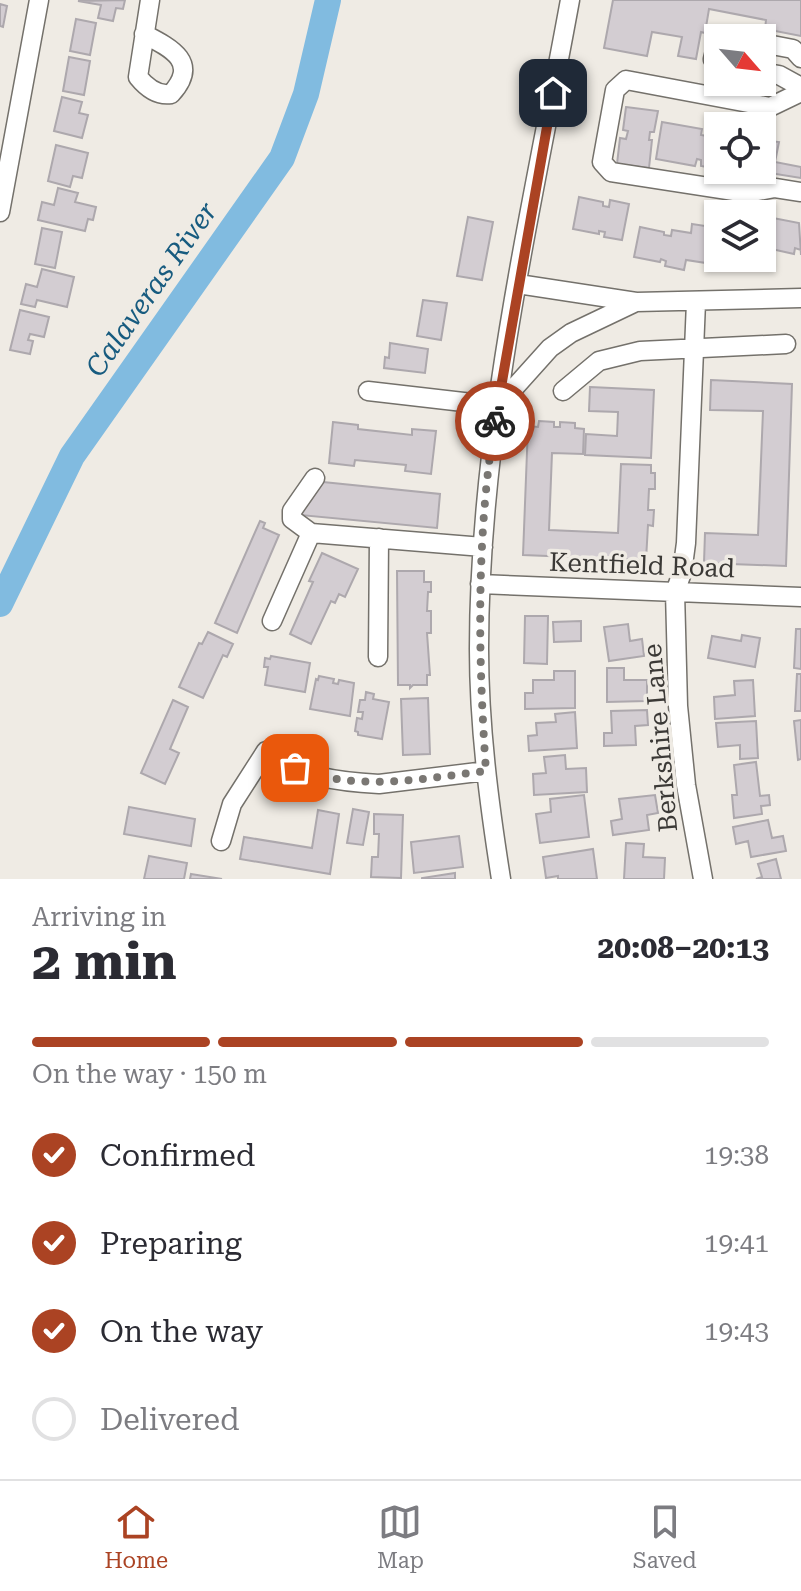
<!DOCTYPE html>
<html lang="en">
<head>
<meta charset="utf-8">
<style>
  body { margin:0; font-family:"Roboto Serif",serif; background:#f7f7f7; color:#2b2b33; height:100vh; display:flex; flex-direction:column; font-size:30px; white-space:nowrap }
  * { box-sizing:border-box; margin:0 }
  p { font-size:26px; color:#7c7c81 }
  .icon { flex:none; width:44px; height:44px; fill:none; stroke:currentColor; stroke-width:2; stroke-linecap:round; stroke-linejoin:round }
  .map { position:relative; height:879px; overflow:hidden }
  .sheet { display:flex; flex-direction:column; background:#fff; flex:1 }
  .sheet>* { flex:none }
  .needle { width:52px; rotate:118deg }
  .controls { position:absolute; left:704px; top:24px; display:grid; gap:16px }
  .controls a { display:grid; place-items:center; width:72px; height:72px; border-radius:0px; background:#fff; box-shadow:0 2px 6px #0004; font-size:40px }
  .pin { position:absolute; display:grid; place-items:center; width:68px; height:68px; color:#fff; margin:-34px; border-radius:16px; box-shadow:0 4px 12px #0006 }
  .courier { position:absolute; display:grid; place-items:center; width:80px; height:80px; margin:-40px; border:6px solid #ab4323; border-radius:50%; background:#fff; color:#222; box-shadow:0 2px 10px #0007 }
  .head em { font-style:normal; font-weight:700 }
  .head div { display:flex; flex-direction:column-reverse }
  .head { display:flex; align-items:center; justify-content:space-between; height:136px; padding:0 32px }
  h1 { font-size:52px; font-weight:700; line-height:60px }
  .bar { display:grid; grid-template-columns:repeat(4,1fr); gap:12px 8px; align-content:center; height:96px; padding:0 32px }
  .bar i { height:10px; border-radius:6px; background:#e1e1e2 }
  .bar .active { background:#ab4323 }
  .bar p { grid-column:span 4 }
  ol { padding:0 32px; list-style:none }
  li { display:flex; align-items:center; gap:24px; height:88px }
  li p { margin-inline-start:auto }
  li .icon { padding:8px; border-radius:50%; background:#ab4323; color:#fff; stroke-width:4 }
  li:last-child { color:#7c7c81 }
  li i { width:44px; height:44px; border:4px solid #e1e1e2; border-radius:50% }
  .menu { display:flex; justify-content:space-around; align-items:center; height:112px; border-top:2px solid #e1e1e2; background:#fff; font-size:22px; color:#7c7c81 }
  .menu a { display:grid; justify-items:center; gap:4px }
  .menu .active { color:#ab4323 }
  .map>svg:first-child { display:block }
  .lines { fill:none; stroke-linecap:round; stroke-linejoin:round }
  .river { stroke:#81bbe0; stroke-width:26 }
  .building { fill:#d3cdd2; stroke:#ada8ad; stroke-width:2 }
  .minor-casing { stroke:#74716b; stroke-width:21 }
  .minor { stroke:#fff; stroke-width:18 }
  .done { stroke:#7a7773; stroke-width:8; stroke-dasharray:0 14.4 }
  .route { stroke:#ab4323; stroke-width:10 }
  .labels { text-anchor:middle; stroke-width:7; stroke-linejoin:round; paint-order:stroke }
  .street-label { font-size:26px; fill:#3b3936; stroke:#efebe4 }
  .water-label { font-size:28px; font-style:italic; fill:#175b7f; stroke:#efebe4 }
</style>
</head>
<body>
<div class="map">
<svg width="801" height="879" viewBox="0 0 801 879">
  <rect width="100%" height="100%" fill="#efebe4"/>
  <g class="lines">
    <path class="river" d="M0 604 72 456 282 158 306 94 328 0"/>
  </g>
  <path class="building" d="M125 0 123 9 116 8 113 21 98 18 101 5 78 1Z
    M613 0H801V36L765 29 766 20 709 9 705 33 701 32 696 59 678 56 682 37 652 32 647 56 604 48Z
    M0 4 7 6 3 27 0 26Z
    M76 19 96 23 90 55 70 51Z
    M69 57 90 61 84 95 63 91Z
    M62 97 82 102 79 113 88 115 82 138 54 131Z
    M626 107 658 111 654 132H650L649 140H652L649 168 617 164 620 138 626 139 628 131 623 130Z
    M662 122 702 129 701 135 707 136 708 130 718 132V169L701 166V160L697 159 695 166 656 159Z
    M762 140 779 142 775 162 801 167V178L751 170H762Z
    M56 145 88 153 82 178 73 176 70 187 48 181Z
    M58 188 78 193 75 202 96 207 93 220 88 219 85 231 38 220 42 202 54 205Z
    M579 197 603 202V206L609 207 610 200 629 204 622 240 604 237 605 232 599 231V234L573 229Z
    M468 217 493 222 482 280 457 276Z
    M773 218 799 223 801 255V250L795 248 794 254 767 248Z
    M692 224 712 227 711 232 717 233 718 229V258H754L752 267 732 263 731 268 711 265 712 259 706 258V263L686 260 684 270 665 266 666 261 661 259 660 262 634 257 640 227 664 232V235L671 236 672 230 691 233Z
    M42 228 62 232 55 268 35 264Z
    M42 269 74 277 67 307 37 300 35 307 21 304 26 284 37 287Z
    M423 300 447 303 441 340 417 336Z
    M20 310 49 317 44 337 30 334 28 340 33 341 30 354 10 350Z
    M390 343 428 349 425 373 384 368 385 357 389 358Z
    M711 380 792 384 786 566 704 563 705 533 758 535 763 411 710 410Z
    M590 387 654 390 651 458 585 455 586 434 617 436 618 412 589 411Z
    M539 421 554 422V427H560V422L575 423V428L584 429 583 454 552 453 549 530 618 533 621 464 651 465V473H655V489H649L648 510H654L653 526 648 525 646 560 523 555 528 426 538 427Z
    M333 422 358 425V429L412 435V429L436 431 431 474 405 471 406 465 355 460 354 466 329 463Z
    M323 482 440 494 437 528 300 515Z
    M260 521 265 523 263 528 279 535 237 633 215 623Z
    M322 553 358 569 345 597 339 594 335 603 331 601 311 644 290 634 313 582 309 581Z
    M397 571H424V582H431V592H428L427 611H431V633H427L430 675H427V685H413L410 688V685H398Z
    M525 616H548L547 664 524 663Z
    M581 621V641L554 642 553 622Z
    M628 624 630 641 642 639 644 656 609 661 604 627Z
    M796 629H801V669L794 668Z
    M208 632 233 644 227 657 223 655 203 698 179 687 199 643 202 644Z
    M742 635 760 638 755 667 708 658 712 636 741 641Z
    M271 656 310 663 305 692 265 685 268 667H264L265 658 270 659Z
    M607 668H624V680H647V701L607 702Z
    M554 671H575V708L525 709V693H533V680H554Z
    M797 674H801V711H795Z
    M319 676 334 679 333 683 338 684 339 680 354 683 350 716 310 709 316 679 318 680Z
    M753 680 755 716 715 719 714 697 735 695 734 681Z
    M366 692 374 694 373 699 389 702 382 739 358 735V732L355 731 357 718 362 719 363 712H358L360 700H365Z
    M428 698 430 754 403 755 401 699Z
    M173 700 188 707 170 749 179 753 165 784 141 773Z
    M647 710 648 725 635 726 636 745 604 746V733H612L611 711Z
    M575 712 577 748 529 751 528 736 537 735 536 723 556 722 555 714Z
    M801 720V759L798 760 794 721Z
    M756 721 758 758 740 759V745L718 747 716 723Z
    M565 755 566 769 586 768 587 792 534 795 533 774 546 773 544 757Z
    M756 762 760 796 769 795 770 805 761 806 762 814 734 818 732 795H737L734 765Z
    M584 795 589 837 540 843 536 814 551 812 550 799Z
    M655 795 658 813 647 815 649 830 613 835 611 821 622 819 619 799Z
    M129 807 195 819 191 846 124 834Z
    M353 809 369 812 363 845 347 843Z
    M318 810 339 814 330 874 240 859 244 837 312 848Z
    M374 814 403 815 401 878 371 877 372 857H378L379 834H374Z
    M768 820 772 838 783 836 786 851 751 857 748 841 736 844 733 827Z
    M459 836 463 867 414 873 411 842Z
    M626 843 644 844 643 857 665 858 664 879H624Z
    M593 849 597 879H558V876L546 878 543 857Z
    M149 856 187 863 184 879H144Z
    M776 859 781 879H756L762 877 758 864Z
    M455 873V879H422V878Z
    M191 874 222 879H190Z"/>
  <g class="lines">
    <defs>
      <path id="minor" d="M144 34C171 48 200 62 171 94 158 96 147 88 138 77L150 0
        M718 39 713 59 718 63
        M762 43 793 49 801 58
        M762 72 779 75 801 87
        M801 92 770 107 626 80 615 90 602 162 611 172 747 193 775 188 801 192
        M0 212 39 0
        M518 284 636 302 801 298
        M696 302 686 543 682 573 675 592 678 706 686 785 703 879
        M368 391 498 406 550 348 571 333 636 302
        M563 391 599 361 640 351 786 344
        M311 533 292 519V511L315 478
        M480 584 801 597
        M272 621 311 533 483 547
        M378 657 379 538
        M221 841 232 804 266 751C294 777 342 782 379 784L486 771
        M501 879C489 803 479 726 479 649 479 431 531 214 570 0"/>
    </defs>
    <use href="#minor" class="minor-casing"/>
    <use href="#minor" class="minor"/>
  </g>
  <g class="lines">
    <path class="done" d="M295 768C357 792 421 779 486 771 478 655 476 537 495 421"/>
    <path class="route" d="M495 421 553 93"/>
  </g>
  <g class="labels">
    <g class="street-label">
      <text transform="translate(642 565) rotate(2)" y="9">Kentfield Road</text>
      <text transform="translate(660 738) rotate(-95)" y="9">Berkshire Lane</text>
    </g>
    <g class="water-label">
      <text transform="translate(151 289) rotate(-55)" y="10">Calaveras River</text>
    </g>
  </g>
</svg>
<div class="controls">
<a><svg class="needle" viewBox="-14 -14 28 28"><path d="M0-13l5 13h-10z" fill="#e53935"/><path d="M0 13l5-13h-10z" fill="#7c7c81"/></svg></a>
<a><svg class="icon" aria-label="locate" viewBox="0 0 24 24"><circle cx="12" cy="12" r="6"/><path d="M12 2v4M12 18v4M2 12h4M18 12h4"/></svg></a>
<a><svg class="icon" aria-label="layers" viewBox="0 0 24 24"><path d="M12 4l9 5-9 5-9-5zM3 14l9 5 9-5"/></svg></a>
</div>
<div class="pin" style="left:295px;top:768px;background:#ea580c"><svg class="icon" aria-label="bag" viewBox="0 0 24 24"><path d="M5 8h14l-1 12H6zM9 8a3 3 0 0 1 6 0"/></svg></div>
<div class="pin" style="left:553px;top:93px;background:#1f2937"><svg class="icon" aria-label="home" viewBox="0 0 24 24"><path d="M3 11l9-7 9 7M6 9v11h12V9"/></svg></div>
<div class="courier" style="left:495px;top:421px"><svg class="icon" aria-label="bike" viewBox="0 0 24 24"><circle cx="6" cy="16" r="4"/><circle cx="18" cy="16" r="4"/><path d="M6 16l4-8h5l3 8M10 8l3 8H6M13 5h3"/></svg></div>
</div>
<section class="sheet">
<div class="head"><div><h1>2 min</h1><p>Arriving in</p></div><em>20:08–20:13</em></div>
<div class="bar"><i class="active"></i><i class="active"></i><i class="active"></i><i></i><p>On the way · 150 m</p></div>
<ol>
<li><svg class="icon" aria-label="check" viewBox="0 0 24 24"><path d="M5 12l5 5 9-10"/></svg>Confirmed<p>19:38</p></li>
<li><svg class="icon" aria-label="check" viewBox="0 0 24 24"><path d="M5 12l5 5 9-10"/></svg>Preparing<p>19:41</p></li>
<li><svg class="icon" aria-label="check" viewBox="0 0 24 24"><path d="M5 12l5 5 9-10"/></svg>On the way<p>19:43</p></li>
<li><i></i>Delivered</li>
</ol>
</section>
<nav class="menu">
<a class="active"><svg class="icon" aria-label="home" viewBox="0 0 24 24"><path d="M3 11l9-7 9 7M6 9v11h12V9"/></svg>Home</a>
<a><svg class="icon" aria-label="map" viewBox="0 0 24 24"><path d="M3 6l6-2 6 2 6-2v14l-6 2-6-2-6 2zM9 4v14M15 6v14"/></svg>Map</a>
<a><svg class="icon" aria-label="saved" viewBox="0 0 24 24"><path d="M7 4h10v16l-5-4-5 4z"/></svg>Saved</a>
</nav>
</body>
</html>
